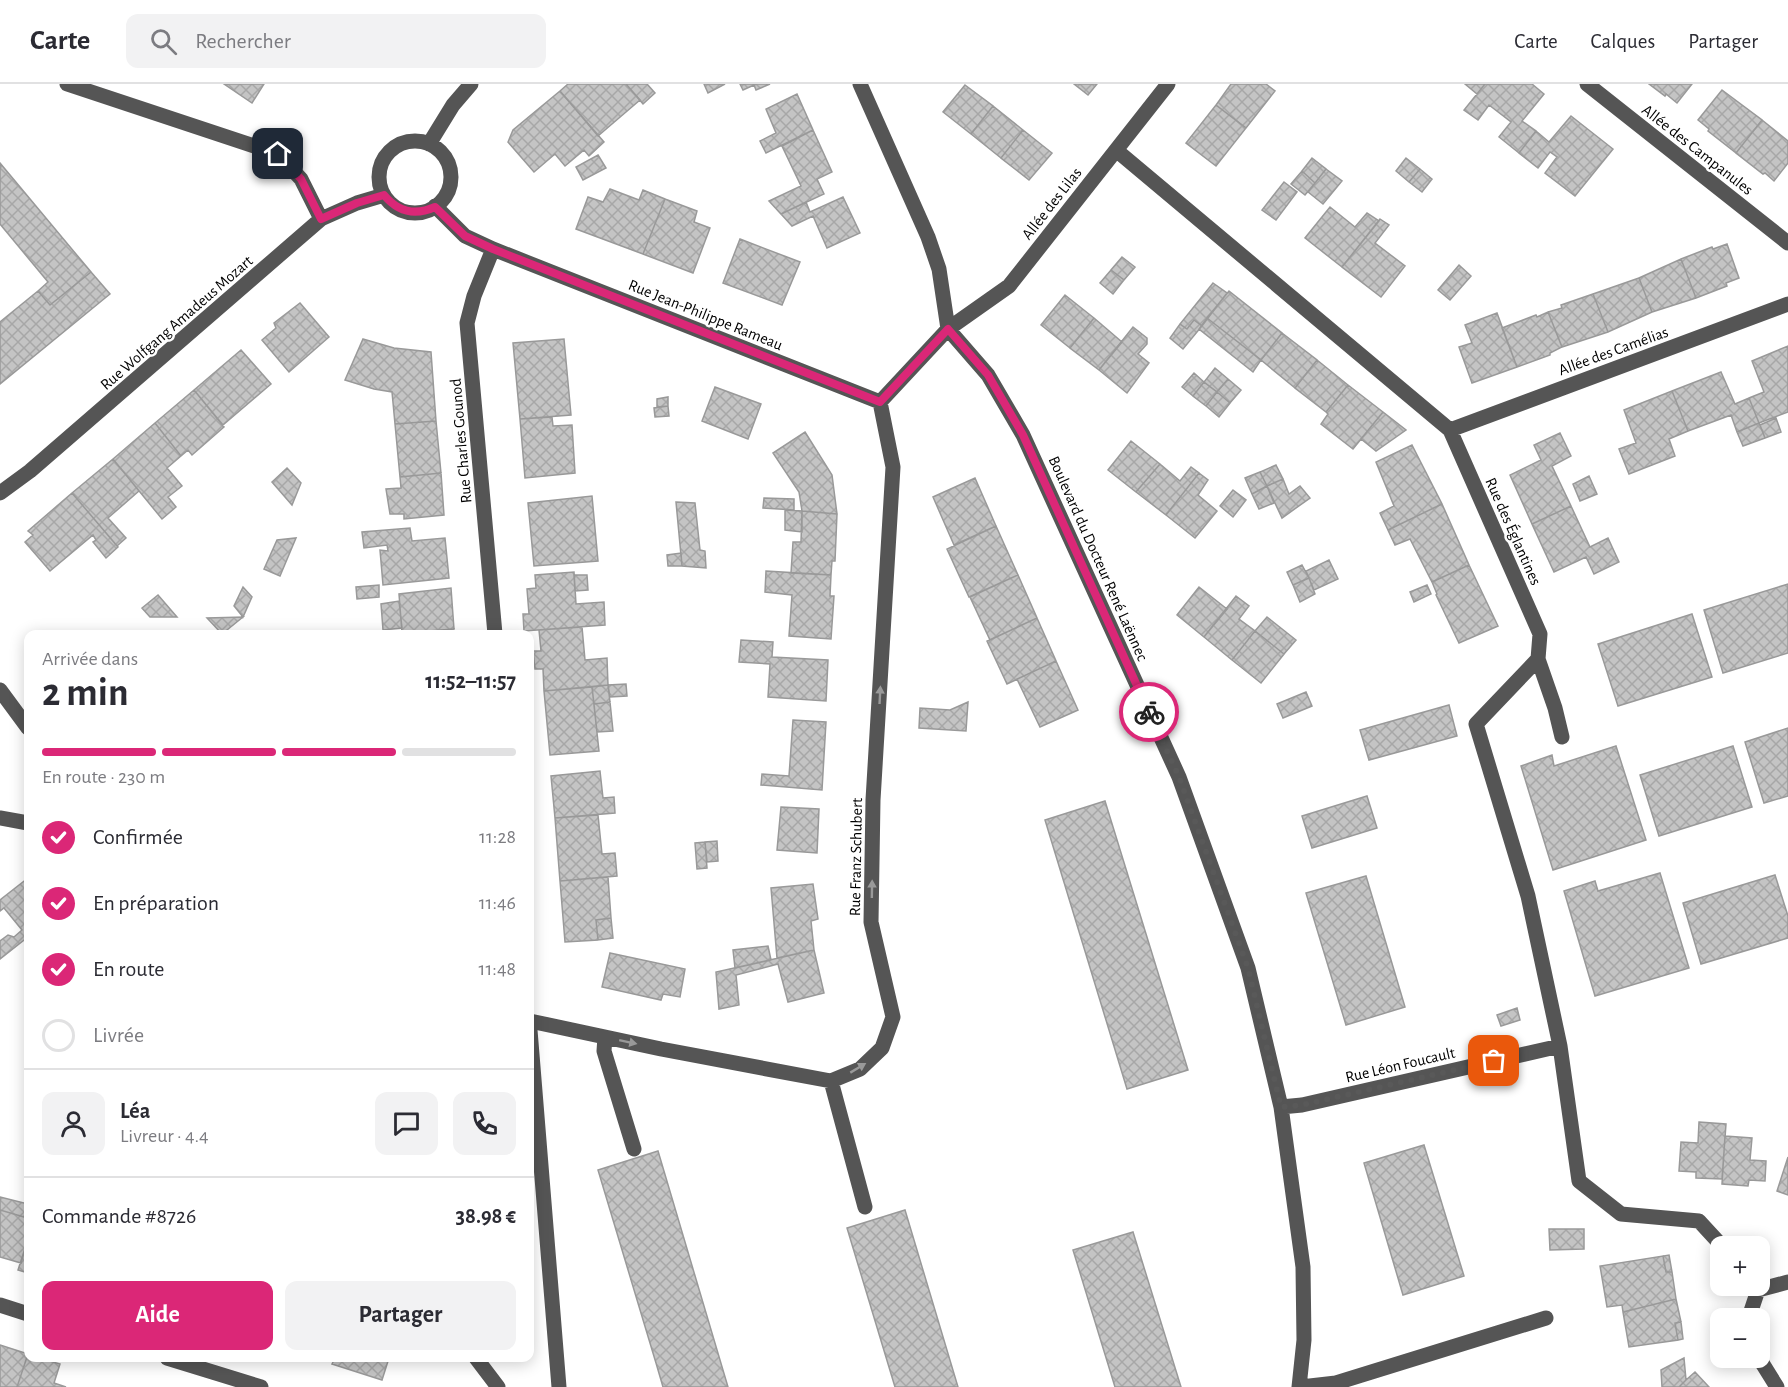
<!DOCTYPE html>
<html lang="fr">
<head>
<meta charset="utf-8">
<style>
  body { margin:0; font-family:"Alegreya Sans",sans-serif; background:#f2f2f3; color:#2b2b33; height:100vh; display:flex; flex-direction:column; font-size:22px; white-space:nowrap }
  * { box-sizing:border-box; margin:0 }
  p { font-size:20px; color:#7c7c81 }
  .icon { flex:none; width:33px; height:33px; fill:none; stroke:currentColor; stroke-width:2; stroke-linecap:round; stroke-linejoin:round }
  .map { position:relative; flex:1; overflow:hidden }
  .details { position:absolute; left:24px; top:546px; width:510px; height:732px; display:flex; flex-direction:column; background:#fff; border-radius:12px; box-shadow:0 3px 15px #0003 }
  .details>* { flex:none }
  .buttons { position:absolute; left:1710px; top:1152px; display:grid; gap:12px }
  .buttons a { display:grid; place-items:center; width:60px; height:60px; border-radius:12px; background:#fff; box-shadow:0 3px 15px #0003; font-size:30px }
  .pin { position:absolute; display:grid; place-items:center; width:51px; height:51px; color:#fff; margin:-26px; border-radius:12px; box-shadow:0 3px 9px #0006 }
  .courier { position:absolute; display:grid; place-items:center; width:60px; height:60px; margin:-30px; border:4px solid #db2777; border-radius:50%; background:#fff; color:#222; box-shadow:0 2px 8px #0007 }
  .head em { font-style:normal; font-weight:700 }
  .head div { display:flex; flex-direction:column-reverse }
  .head { display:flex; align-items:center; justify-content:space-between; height:102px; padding:0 18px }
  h1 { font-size:39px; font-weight:700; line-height:45px }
  .bar { display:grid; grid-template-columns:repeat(4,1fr); gap:9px 6px; align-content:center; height:72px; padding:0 18px }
  .bar i { height:8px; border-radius:4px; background:#e1e1e2 }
  .bar .selected { background:#db2777 }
  .bar p { grid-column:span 4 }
  .line { display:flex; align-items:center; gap:15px; padding:0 18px; border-top:2px solid #e1e1e2 }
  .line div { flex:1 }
  .round { display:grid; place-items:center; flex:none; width:63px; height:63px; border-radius:12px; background:#f2f2f3 }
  ol { padding:0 18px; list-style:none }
  li { display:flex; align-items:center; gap:18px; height:66px }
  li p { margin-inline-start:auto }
  li .icon { padding:6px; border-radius:50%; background:#db2777; color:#fff; stroke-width:4 }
  li:last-child { color:#7c7c81 }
  li i { width:33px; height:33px; border:3px solid #e1e1e2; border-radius:50% }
  .primary-button { display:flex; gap:12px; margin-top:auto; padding:12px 18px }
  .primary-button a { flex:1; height:69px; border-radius:12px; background:#db2777; color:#fff; font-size:24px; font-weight:700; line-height:69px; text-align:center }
  .primary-button a+a { background:#f2f2f3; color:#2b2b33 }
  header { display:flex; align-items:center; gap:36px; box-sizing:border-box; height:84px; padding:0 30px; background:#fff; border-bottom:2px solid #e1e1e2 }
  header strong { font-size:28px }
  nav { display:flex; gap:33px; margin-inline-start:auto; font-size:21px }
  .search { width:420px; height:54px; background:#f2f2f3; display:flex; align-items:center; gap:15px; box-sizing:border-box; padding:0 21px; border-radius:12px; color:#7c7c81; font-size:22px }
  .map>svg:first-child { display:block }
  .building { fill:url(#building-cross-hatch); stroke:#999; stroke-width:1.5 }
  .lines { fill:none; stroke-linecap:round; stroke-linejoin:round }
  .minor { stroke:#555; stroke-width:15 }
  .oneway { fill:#999 }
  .done { stroke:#595959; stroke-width:6; stroke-dasharray:0 10.8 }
  .route { stroke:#db2777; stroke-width:8 }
  .labels { text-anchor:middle; stroke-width:5; stroke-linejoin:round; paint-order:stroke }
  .street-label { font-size:16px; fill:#000; stroke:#fff }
</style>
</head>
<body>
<header>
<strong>Carte</strong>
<div class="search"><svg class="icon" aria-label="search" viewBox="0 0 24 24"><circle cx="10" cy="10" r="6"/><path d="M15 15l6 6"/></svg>Rechercher</div>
<nav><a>Carte</a><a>Calques</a><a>Partager</a></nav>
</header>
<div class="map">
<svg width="1788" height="1303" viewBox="0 0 1788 1303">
  <defs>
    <pattern id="building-cross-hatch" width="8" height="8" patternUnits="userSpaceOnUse" patternTransform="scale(1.5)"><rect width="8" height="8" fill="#c4c4c4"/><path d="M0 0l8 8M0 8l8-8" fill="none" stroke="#a7a7a7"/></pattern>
  </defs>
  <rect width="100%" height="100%" fill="#fff"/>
  <path class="building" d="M224 0H264L252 19Z
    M568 0H626L640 16 598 52 560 7Z
    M626 0H647L655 9 643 20Z
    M704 0H725L708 9Z
    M740 0H770L756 6 754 1 743 6Z
    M1074 0H1097L1088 11Z
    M1231 0H1266L1275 7 1246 44 1216 21Z
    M1465 0H1485L1477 10Z
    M1485 0H1532L1544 10 1522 37 1536 47 1519 69 1499 53 1511 38 1489 21 1478 36 1464 26Z
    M1649 0H1692L1677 19 1666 10 1665 12Z
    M965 1 993 22 971 50 943 28Z
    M1722 6 1762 36 1736 69 1708 47 1709 45 1698 36Z
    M560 7 604 58 589 72 584 66 565 82 555 70 534 88 508 58 513 46Z
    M797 10 813 46 766 69 760 57 776 49 766 25Z
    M1216 21 1246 44 1216 82 1186 59Z
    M993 22 1023 46 1001 74 971 50Z
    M1571 32 1613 65 1575 112 1545 89 1557 73 1550 68 1538 84 1519 69 1536 47 1549 58Z
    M1762 36 1788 57V79L1774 97 1765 89 1763 90 1736 69Z
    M813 46 832 88 817 95 824 110 781 130 769 117 801 102 782 62Z
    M1023 46 1052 69 1029 96 1001 74Z
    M598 71 606 84 583 96 576 83Z
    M1312 74 1326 85 1315 99 1302 87Z
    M1406 74 1420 85 1409 98 1396 87Z
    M0 79 91 188 50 221 38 207 48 198 0 140Z
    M1326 85 1342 97 1323 120 1308 108Z
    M1420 85 1432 95 1422 108 1409 98Z
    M1302 87 1315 99 1305 111 1291 100Z
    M1284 98 1297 108 1276 136 1262 126Z
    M610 105 639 116 643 106 665 115 643 170 576 145 588 113 603 118Z
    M843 113 860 149 827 164 813 132 792 142 781 130 806 118 810 128Z
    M665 115 697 127 694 138 710 144 693 189 643 170Z
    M1330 123 1355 143 1367 129 1379 137 1342 183 1305 154Z
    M1380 135 1389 141 1375 159 1405 182 1381 213 1342 183Z
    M740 155 800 178 782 221 723 199Z
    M1727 160 1739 194 1726 199 1727 202 1696 214 1681 175 1712 163 1713 165Z
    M1122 173 1135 183 1124 196 1111 186Z
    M1681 175 1696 214 1652 228 1639 194Z
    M1459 181 1471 192 1450 216 1438 206Z
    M1111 186 1124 196 1113 210 1100 199Z
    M91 188 110 210 0 300V238L38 207 50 221Z
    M1639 194 1652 228 1608 248 1593 210Z
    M1213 199 1227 209 1202 242 1194 236 1187 245 1180 240Z
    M1229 207 1282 249 1261 276 1207 234Z
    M1593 210 1608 248 1562 263 1548 228 1562 224 1561 221Z
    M1065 211 1094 234 1070 264 1041 241Z
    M300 219 329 253 289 288 262 256 276 244 274 239Z
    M1548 228 1562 263 1550 269V271L1517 283 1502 244 1536 231 1537 233Z
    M1497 229 1517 283 1472 299 1459 263 1472 259 1465 241Z
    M1094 234 1122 258 1099 286 1070 264Z
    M1207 234 1261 276 1253 288 1199 245Z
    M1194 236 1202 242 1183 265 1170 254 1180 240 1187 245Z
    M1133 243 1147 254V260L1138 270 1149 279 1127 309 1099 286Z
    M1282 249 1317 276 1295 304 1261 276Z
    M363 255 394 264 431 268 436 337 395 340 392 308 374 305 345 296Z
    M564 255 571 331 520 335 513 259Z
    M1788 262V328L1759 339 1749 314 1764 308 1752 277Z
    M241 266 271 300 223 341 194 306Z
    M1317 276 1348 301 1326 328 1295 304Z
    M1215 284 1228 295 1217 308 1204 298Z
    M1721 288 1735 320 1749 314 1759 339 1737 348 1731 331 1688 347 1672 307Z
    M1194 289 1204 298 1193 312 1182 303Z
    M1228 295 1241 306 1230 319 1217 308Z
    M1204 298 1217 308 1206 322 1193 312Z
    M1348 301 1383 328 1353 365 1321 340 1328 330 1326 328Z
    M715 303 761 320 748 355 702 337Z
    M194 306 224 343 192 371 188 366 181 372 155 339Z
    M1672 307 1688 347 1669 355 1675 372 1629 390 1619 365 1636 359 1624 326Z
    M1217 308 1230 319 1219 333 1206 322Z
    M668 313V322L657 323V315Z
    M668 322 669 332 655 333 654 324Z
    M1383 328 1406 346 1376 367 1361 355Z
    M552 333 553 342 572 341 575 389 525 394 520 335Z
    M1776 334 1781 348 1765 354 1760 341Z
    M436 337 441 389 400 393 395 340Z
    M155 339 181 372 167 384 182 402 168 413 176 423 162 435 113 375Z
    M1759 339 1765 354 1743 362 1737 348Z
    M805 348 832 391 837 430 802 427 799 408 773 369Z
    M1560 349 1571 372 1552 382 1571 422 1532 440 1510 391 1541 376 1534 361Z
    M1131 357 1160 380 1136 408 1108 386Z
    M1412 361 1442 420 1388 446 1380 429 1394 422 1376 378Z
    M113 375 139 407 108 434 126 454 117 462 72 409Z
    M1160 380 1180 397 1191 383 1199 389 1166 431 1136 408Z
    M1276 381 1283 395 1267 402 1260 388Z
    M287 384 301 399 292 421 272 398Z
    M1260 388 1267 402 1252 410 1245 394Z
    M441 389 444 431 404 435V430H390L386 405 401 404 400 393Z
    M1199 389 1208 396 1198 411 1217 427 1195 454 1166 431Z
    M1589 392 1597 410 1580 417 1573 400Z
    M975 394 996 442 954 461 933 413Z
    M1283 395 1289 410 1300 402 1310 414 1282 434 1267 402Z
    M1267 402 1274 419 1259 425 1252 410Z
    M1233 406 1246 416 1233 433 1220 422Z
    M72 409 118 463 106 474 93 458 96 456 93 451 50 487 25 458 33 451 28 447Z
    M592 412 598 477 534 482 528 419Z
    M764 414 794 415V426L763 424Z
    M676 418 695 419 700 466 705 467 706 484 682 482Z
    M1442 420 1469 481 1432 498 1410 455 1395 461 1388 446Z
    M1571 422 1590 463 1608 454 1619 478 1594 490 1586 473 1554 488 1532 440Z
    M785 426 802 427V448L785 446Z
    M802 427 837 430 835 477H832L831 491 791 489 793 458H801Z
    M996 442 1018 491 969 513 947 465Z
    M410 444 412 457 445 454 449 494 383 501 380 466 388 467 387 461 364 464 362 448Z
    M296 454 280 492 264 485 277 456Z
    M681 469 682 482H668L667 471Z
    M1329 476 1338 495 1314 506 1306 487Z
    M1302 481 1309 494 1293 501 1287 488Z
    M1469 481 1498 542 1459 559 1436 511 1437 510 1432 498Z
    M766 487 831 491 830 512H834L831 555 789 552 792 511 765 508Z
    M574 488 576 520 604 518 605 541 524 547 523 530H529L527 505 536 504 535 491Z
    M574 491H587L588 506 575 507Z
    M1018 491 1037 534 990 556 970 513Z
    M1309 494 1315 510 1300 518 1293 501Z
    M1788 500V569L1723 589 1704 526Z
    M379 501V513L357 515 356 503Z
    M1427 501 1431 510 1414 518 1410 508Z
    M243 503 252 513 243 533 234 522Z
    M1199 503 1227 525 1204 553 1177 531Z
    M451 504 454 545 402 549 399 510Z
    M158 511 177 533H150L142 524Z
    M1236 512 1249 522 1239 535 1255 547 1232 576 1204 553Z
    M399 517 402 544 383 546 381 520Z
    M1692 530 1712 593 1618 622 1598 560Z
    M243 533 222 550 207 534Z
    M1267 533 1296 556 1284 570 1255 547Z
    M1037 534 1056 577 1007 600 987 557Z
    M582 543 585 576 607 574 608 601 544 607 543 585H535L533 567H541L539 546Z
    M454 545V550H400L402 549Z
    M1255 547 1284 570 1261 599 1232 576Z
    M741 556 773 558 772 573 828 576 826 617 768 613 770 580 739 578Z
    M1056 577 1078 626 1040 643 1017 595Z
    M626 600 627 612 610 613 608 601Z
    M608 601 610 618 594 620 592 603Z
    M592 603 599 667 550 671 544 607Z
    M1306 608 1312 622 1283 634 1277 620Z
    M610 618 613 647 597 648 594 620Z
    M968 618 966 647 919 644 920 624 950 626Z
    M1449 621 1457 652 1369 676 1360 646Z
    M793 636 826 638 822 706 761 701 762 690 789 692Z
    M1788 644V712L1764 719 1745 658Z
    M1616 662 1646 756 1553 786 1521 682 1552 671 1554 682Z
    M1733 662 1752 723 1659 752 1640 691Z
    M600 687 603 714 614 713 615 729 555 734 551 692Z
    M1367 712 1377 744 1312 764 1302 732Z
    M1105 717 1188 986 1127 1005 1045 736Z
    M781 723 819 725 817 769 777 766Z
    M598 731 602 770 615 769 617 792 560 797 555 734Z
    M717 757 718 777 707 778 705 758Z
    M705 758 707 784 697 785 695 759Z
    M1660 789 1689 884 1595 912 1564 807 1595 797 1598 807Z
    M1775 791 1788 832V854L1701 880 1683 819Z
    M1366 792 1405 923 1346 941 1306 809Z
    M608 793 611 834 596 836 598 856 565 858 560 797Z
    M28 794V853L0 875V857L8 851 14 853 22 846 4 824 0 827V816Z
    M813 800 818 835 811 837 814 866 777 874 771 804Z
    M611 834 613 854 598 856 596 836Z
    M768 862 771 876 735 884 733 866Z
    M814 866 824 909 788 918 778 880 736 891 739 921 719 925 716 888Z
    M610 869 685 885 680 913 663 910 661 916 602 903Z
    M1517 924 1520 936 1501 942 1497 931Z
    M1699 1038 1726 1040 1722 1095 1696 1094V1088L1679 1087 1681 1058 1698 1059Z
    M1725 1052 1752 1054 1750 1076 1766 1077 1765 1097 1749 1096 1748 1102 1722 1100Z
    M1424 1061 1464 1192 1403 1211 1364 1079Z
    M658 1067 728 1303H663L656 1279 598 1086Z
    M1788 1073V1111L1777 1107Z
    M0 1113 28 1120 24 1133 0 1126Z
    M28 1118V1155L21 1179 0 1173V1126L24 1133Z
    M905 1126 958 1303H895L847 1144Z
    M1549 1145H1584V1165L1550 1166Z
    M1133 1148 1181 1303H1115L1073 1166Z
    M28 1155V1189L18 1186Z
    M1669 1171 1672 1188H1666L1663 1172Z
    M1663 1172 1666 1188H1672L1676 1215 1623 1228 1622 1221 1607 1223 1600 1182Z
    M1676 1215 1681 1238 1675 1239 1678 1256 1629 1263 1623 1228Z
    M1681 1238 1683 1255 1678 1256 1675 1239Z
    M0 1261 28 1270 17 1303H0Z
    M28 1270V1274H39L60 1280 54 1299 66 1303H17Z
    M335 1274H389L382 1296 332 1280Z
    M1684 1274 1686 1296 1679 1303H1662L1661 1286Z
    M1695 1288 1709 1303H1679L1686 1296Z"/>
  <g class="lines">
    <path class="minor" d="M67 0 278 70 301 95 321 135
      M860 0 928 153 939 185 948 245 988 291 1023 351 1179 693 1248 884 1281 1023 1303 1183 1304 1256 1299 1303
      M1587 0 1788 159
      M379 93a36 36 0 1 1 72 0a36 36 0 1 1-72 0Z
      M429 60 453 21 471 0
      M1116 66 1450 346 1540 550 1538 575 1476 640 1528 812 1560 962 1579 1097 1621 1130 1699 1137 1722 1162
      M435 122 465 152 493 165 880 318 948 245 1009 202 1168 0
      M493 165 474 212 467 239 495 550
      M1450 346 1788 220
      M0 409 30 387 321 135 357 119 384 111
      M1538 575 1555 624 1562 653
      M0 606 28 644
      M0 734 28 739
      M530 937 661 965 831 997 860 985 882 964 893 933 871 838 873 716 893 383 880 318
      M530 946 559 1303
      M605 953 604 967 634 1065
      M831 997 865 1123
      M1281 1023 1302 1021 1560 962
      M0 1221 28 1230
      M1750 1234V1230L1758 1206 1788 1198
      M167 1274 261 1303
      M476 1274 498 1303
      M1759 1274 1777 1303
      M1301 1303 1336 1299 1546 1234"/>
  </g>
  <defs><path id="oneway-solid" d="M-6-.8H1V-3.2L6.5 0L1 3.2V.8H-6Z" transform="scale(1.5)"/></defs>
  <g class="oneway">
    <use href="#oneway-solid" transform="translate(880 611) rotate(-87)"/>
    <use href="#oneway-solid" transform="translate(872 805) rotate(-89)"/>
    <use href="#oneway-solid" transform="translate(628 958) rotate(12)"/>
    <use href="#oneway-solid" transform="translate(858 984) rotate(-31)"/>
  </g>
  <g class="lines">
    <path class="done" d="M1149 628 1179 693 1248 884 1281 1023 1302 1021 1494 977"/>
    <path class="route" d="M278 70 301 95 321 135 357 119 384 111C398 128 415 132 435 123L465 152 493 165 880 318 948 245 988 291 1023 351 1149 628"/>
  </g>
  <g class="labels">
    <g class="street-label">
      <text transform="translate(1698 65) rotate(38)" y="6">Allée des Campanules</text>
      <text transform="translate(1051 119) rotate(-52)" y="6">Allée des Lilas</text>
      <text transform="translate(706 230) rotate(22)" y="6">Rue Jean-Philippe Rameau</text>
      <text transform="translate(176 238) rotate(-41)" y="6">Rue Wolfgang Amadeus Mozart</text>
      <text transform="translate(1613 266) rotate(-20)" y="6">Allée des Camélias</text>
      <text transform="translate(460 357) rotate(-95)" y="6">Rue Charles Gounod</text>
      <text transform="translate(1514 447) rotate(66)" y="6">Rue des Églantines</text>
      <text transform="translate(1099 474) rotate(66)" y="6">Boulevard du Docteur René Laënnec</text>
      <text transform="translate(855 773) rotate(-89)" y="6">Rue Franz Schubert</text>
      <text transform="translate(1400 980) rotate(-13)" y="6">Rue Léon Foucault</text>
    </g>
  </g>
</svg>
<div class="buttons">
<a>+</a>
<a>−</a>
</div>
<div class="pin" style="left:1494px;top:977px;background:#ea580c"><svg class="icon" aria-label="bag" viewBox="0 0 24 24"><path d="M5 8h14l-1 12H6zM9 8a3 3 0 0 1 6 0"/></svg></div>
<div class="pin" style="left:278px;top:70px;background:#1f2937"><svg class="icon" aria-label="home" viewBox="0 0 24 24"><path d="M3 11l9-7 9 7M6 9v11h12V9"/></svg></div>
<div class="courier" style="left:1149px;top:628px"><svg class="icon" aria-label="bike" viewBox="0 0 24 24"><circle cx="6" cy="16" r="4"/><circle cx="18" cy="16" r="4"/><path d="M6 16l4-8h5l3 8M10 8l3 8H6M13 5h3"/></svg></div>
<section class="details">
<div class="head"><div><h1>2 min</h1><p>Arrivée dans</p></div><em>11:52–11:57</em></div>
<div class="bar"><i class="selected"></i><i class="selected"></i><i class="selected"></i><i></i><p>En route · 230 m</p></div>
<ol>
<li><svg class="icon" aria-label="check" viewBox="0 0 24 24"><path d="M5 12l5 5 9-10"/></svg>Confirmée<p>11:28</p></li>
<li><svg class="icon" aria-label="check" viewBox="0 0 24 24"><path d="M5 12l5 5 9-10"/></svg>En préparation<p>11:46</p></li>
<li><svg class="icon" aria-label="check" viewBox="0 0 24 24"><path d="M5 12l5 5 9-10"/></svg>En route<p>11:48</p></li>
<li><i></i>Livrée</li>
</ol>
<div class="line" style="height:108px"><a class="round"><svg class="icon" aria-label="person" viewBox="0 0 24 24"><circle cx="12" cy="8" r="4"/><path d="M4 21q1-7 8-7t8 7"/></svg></a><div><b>Léa</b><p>Livreur · 4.4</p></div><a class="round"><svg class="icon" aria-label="chat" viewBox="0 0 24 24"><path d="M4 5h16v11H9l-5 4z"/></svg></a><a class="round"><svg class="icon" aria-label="phone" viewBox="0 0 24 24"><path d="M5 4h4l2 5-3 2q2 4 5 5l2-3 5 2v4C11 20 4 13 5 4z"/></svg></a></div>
<div class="line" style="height:78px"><div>Commande #8726</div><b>38.98 €</b></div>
<div class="primary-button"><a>Aide</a><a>Partager</a></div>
</section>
</div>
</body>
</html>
